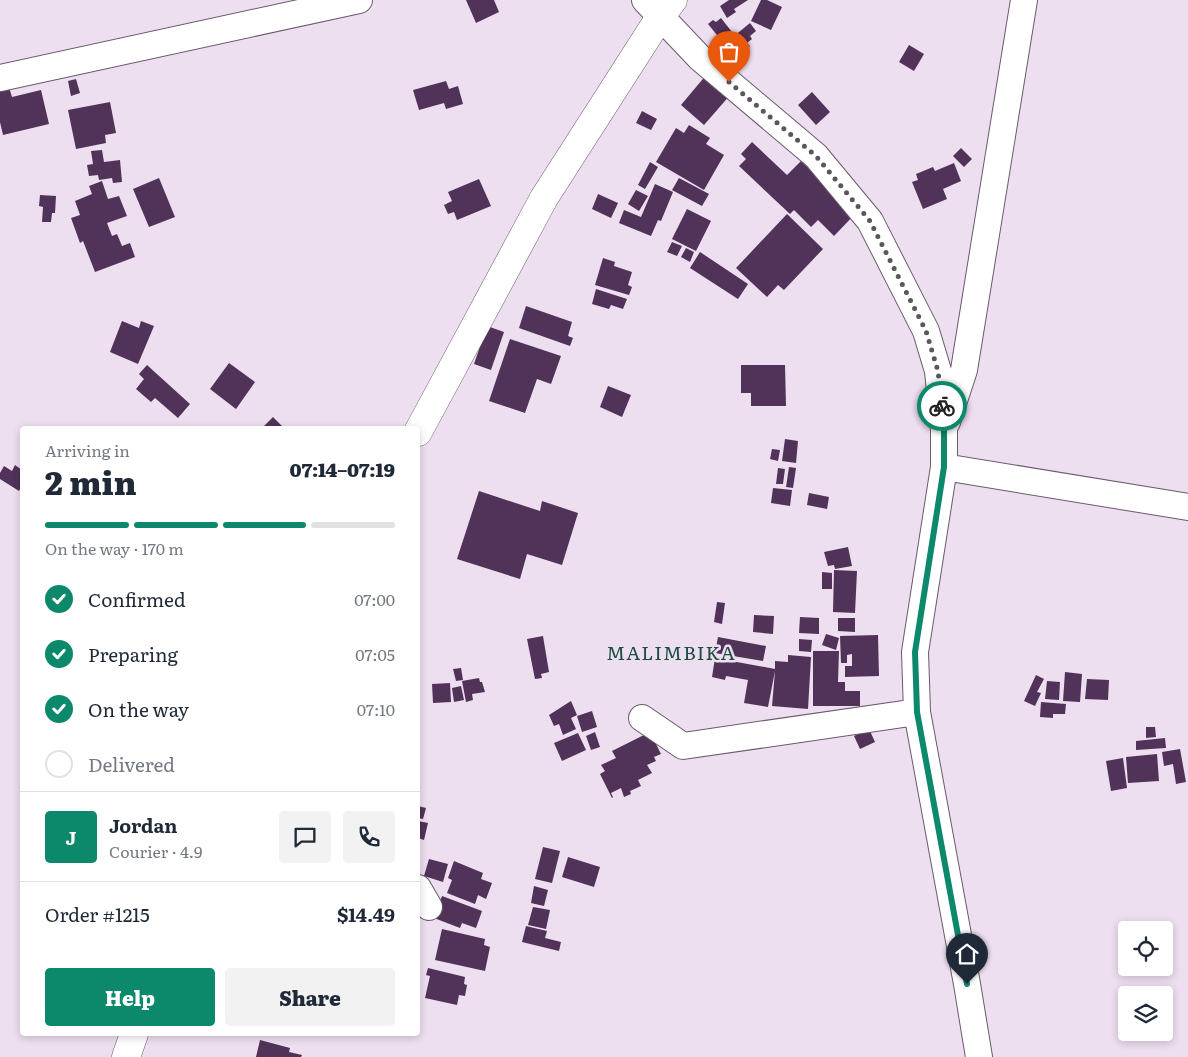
<!DOCTYPE html>
<html lang="en">
<head>
<meta charset="utf-8">
<style>
  body { margin:0; font-family:Literata,serif; background:#f2f2f3; color:#1f2937; height:100vh; display:flex; flex-direction:column; font-size:19px; white-space:nowrap }
  * { box-sizing:border-box; margin:0 }
  p { font-size:16px; color:#747a83 }
  .icon { flex:none; width:28px; height:28px; fill:none; stroke:currentColor; stroke-width:2; stroke-linecap:round; stroke-linejoin:round }
  .map { position:relative; flex:1; overflow:hidden }
  .details { position:absolute; left:20px; top:426px; width:400px; height:610px; display:flex; flex-direction:column; background:#fff; border-radius:5px; box-shadow:0 2px 8px #0003 }
  .details>* { flex:none }
  .tools { position:absolute; left:1118px; top:921px; display:grid; gap:10px }
  .tools a { display:grid; place-items:center; width:55px; height:55px; border-radius:5px; background:#fff; box-shadow:0 2px 8px #0003; font-size:25px }
  .pin { position:absolute; display:grid; place-items:center; width:42px; height:42px; color:#fff; margin:-51px -21px; border-radius:50% 50% 50% 0; rotate:-45deg; box-shadow:0 0 5px #0007 }
  .pin .icon { rotate:45deg }
  .courier { position:absolute; display:grid; place-items:center; width:50px; height:50px; margin:-25px; border:4px solid #0c886a; border-radius:50%; background:#fff; color:#222; box-shadow:0 1px 6px #0007 }
  .headline em { font-style:normal; font-weight:800 }
  .headline div { display:flex; flex-direction:column-reverse }
  .headline { display:flex; align-items:center; justify-content:space-between; height:85px; padding:0 25px }
  h1 { font-size:32px; font-weight:800; line-height:38px }
  .bar { display:grid; grid-template-columns:repeat(4,1fr); gap:8px 5px; align-content:center; height:60px; padding:0 25px }
  .bar i { height:6px; border-radius:4px; background:#e0e1e3 }
  .bar .selected { background:#0c886a }
  .bar p { grid-column:span 4 }
  .line { display:flex; align-items:center; gap:12px; padding:0 25px; border-top:1px solid #e0e1e3 }
  .line div { flex:1 }
  .round { display:grid; place-items:center; flex:none; width:52px; height:52px; border-radius:5px; background:#f2f2f3 }
  ol { padding:0 25px; list-style:none }
  li { display:flex; align-items:center; gap:15px; height:55px }
  li p { margin-inline-start:auto }
  li .icon { padding:5px; border-radius:50%; background:#0c886a; color:#fff; stroke-width:4 }
  li:last-child { color:#747a83 }
  li i { width:28px; height:28px; border:2px solid #e0e1e3; border-radius:50% }
  .cta { display:flex; gap:10px; margin-top:auto; padding:10px 25px }
  .cta a { flex:1; height:58px; border-radius:5px; background:#0c886a; color:#fff; font-size:20px; font-weight:800; line-height:58px; text-align:center }
  .cta a+a { background:#f2f2f3; color:#1f2937 }
  .map>svg:first-child { display:block }
  .building { fill:#513258 }
  .lines { fill:none; stroke-linecap:round; stroke-linejoin:round }
  .street-casing { stroke:#695b6b; stroke-width:28 }
  .secondary-casing { stroke:#695b6b; stroke-width:29 }
  .street { stroke:#fff; stroke-width:26 }
  .secondary { stroke:#fff; stroke-width:28 }
  .done { stroke:#5c545e; stroke-width:5; stroke-dasharray:0 9 }
  .route { stroke:#0c886a; stroke-width:6 }
  .labels { text-anchor:middle; stroke-width:5; stroke-linejoin:round; paint-order:stroke }
  .quarter-label { font-size:19px; letter-spacing:1px; fill:#1d4e3f; stroke:#eddef0 }
</style>
</head>
<body>
<div class="map">
<svg width="1188" height="1057" viewBox="0 0 1188 1057">
  <rect width="100%" height="100%" fill="#eddef0"/>
  <path class="building" d="M466 0H494L499 12 476 23Z
    M729 0H748L734 9 736 12 727 18 720 6Z
    M761 0H767L782 7 771 30 751 21Z
    M721 18 732 32 721 40 708 24 713 20 716 22Z
    M750 23 756 31 750 36 752 39 747 43 750 46 740 55 728 41Z
    M909 45 924 54 914 71 899 62Z
    M707 74 731 94 704 125 681 105Z
    M76 79 80 93 71 96 68 81Z
    M446 81 449 89 458 86 463 104 446 109 444 103 419 110 413 90Z
    M8 84 12 97 41 90 49 124 3 135 0 122V86Z
    M812 92 830 112 816 125 798 105Z
    M110 102 116 133 105 135 106 143 76 149 68 110Z
    M642 111 657 119 651 130 636 123Z
    M689 125 710 138 706 144 724 155 704 190 656 162 676 128 684 133Z
    M752 142 787 175 801 161 856 213 834 236 818 220 811 227 794 210 790 214 739 166 746 159 741 154Z
    M961 148 972 159 964 167 953 156Z
    M102 150 104 162 120 160 122 182 113 183 112 178 99 180 98 175 89 176 87 165 93 164 91 151Z
    M650 162 658 167 645 189 638 185Z
    M954 163 961 181 943 189 947 199 923 209 912 182 918 180 916 174 933 167 935 171Z
    M159 178 175 217 149 227 133 189Z
    M679 178 709 194 702 206 672 190Z
    M479 179 491 206 457 220 454 212 448 214 444 205 452 201 448 192Z
    M102 181 108 199 119 196 127 216 107 223 112 236 117 234 122 246 130 243 135 257 95 272 83 241 80 243 71 218 80 215 75 201 92 194 89 186Z
    M655 184 673 192 661 221 658 220 651 236 619 223 624 210 641 217Z
    M636 190 648 196 639 211 628 204Z
    M598 194 618 203 611 218 592 209Z
    M40 195 56 196 55 213H52L51 222H42L43 207 39 206Z
    M687 209 711 221 696 251 672 239Z
    M787 214 823 249 784 290 778 285 767 297 736 268Z
    M672 242 682 246 677 256 667 252Z
    M686 248 694 252 690 262 681 257Z
    M700 252 748 284 738 299 690 268Z
    M603 258 615 262 614 266 632 272 628 285 632 287 629 295 595 285Z
    M596 289 627 299 623 309 611 305 609 309 592 304Z
    M526 306 572 322 568 336 573 338 570 346 519 328Z
    M122 321 139 328 141 321 154 326 138 364 110 352Z
    M487 326 504 332 491 370 474 364Z
    M510 339 561 356 551 384 537 379 525 413 489 401Z
    M229 363 255 382 236 409 210 389Z
    M147 365 190 404 178 418 155 398 151 402 136 389 144 379 139 374Z
    M741 365H785L786 406H751V393H741Z
    M608 386 631 395 622 417 600 407Z
    M273 417 285 429H261Z
    M785 439 798 441 796 463 782 461Z
    M772 449 780 450 778 461 770 459Z
    M15 465 22 470V485L19 491 0 479V473L4 466 12 471Z
    M789 467 796 468 793 488 786 487Z
    M778 468 785 469 783 484H776Z
    M773 488 792 490 790 506 771 503Z
    M479 491 540 511 542 501 578 513 562 565 527 554 520 579 457 559Z
    M809 493 829 497 827 509 807 505Z
    M848 547 852 566 835 569 834 565 828 566 824 552Z
    M834 570 857 571 855 613 833 612Z
    M822 572 832 573V589H822Z
    M717 602 725 603 722 624 714 622Z
    M754 615 774 616 773 634 753 632Z
    M800 617 819 618V634L799 633Z
    M838 618H855V632L838 631Z
    M826 634 839 638 836 650 822 645Z
    M878 635 879 676 845 677V666H852V654L847 655V663H841L840 636Z
    M543 636 549 672 541 674 542 678 535 679 527 639Z
    M718 637 766 646 763 661 715 653Z
    M799 639 812 640 811 652 799 651Z
    M813 651H839L838 682H845V691H860V706H813Z
    M788 655 811 657 808 709 772 706 775 671 768 707 744 703 748 680 726 676 725 680 712 677 715 658 775 669V661L788 662Z
    M461 668 463 680 456 681 453 669Z
    M1065 672 1082 674 1080 702 1063 701Z
    M1036 675 1044 679 1037 692 1041 693 1035 706 1024 701Z
    M479 678 480 682H482L485 692 472 694 473 700 466 702 462 681Z
    M1087 679 1109 680 1108 700 1085 699Z
    M1047 681 1060 682 1059 700 1045 699Z
    M450 683 451 702 433 703 432 684Z
    M461 686 464 700 454 702 452 688Z
    M571 701 577 715 571 718 576 729 563 735 559 724 554 726 549 715Z
    M1041 702 1066 704 1065 714H1053V718L1040 717Z
    M592 711 597 727 582 732 577 716Z
    M1146 727H1155L1156 737 1146 738Z
    M869 729 875 742 860 749 854 736Z
    M595 732 600 747 591 750 586 736Z
    M650 732 661 754 654 757 656 761 647 765 652 773 638 780 641 786 630 791 631 794 624 797 621 788 611 793 613 797 612 798 600 774 605 771 601 765 616 758 612 751Z
    M578 733 586 750 562 761 554 743Z
    M1165 738 1166 748 1136 750V741Z
    M1180 749 1186 782 1176 784 1173 764 1164 766 1162 752Z
    M1157 754 1159 781 1128 783 1126 757Z
    M1123 758 1127 788 1111 791 1106 761Z
    M418 806 426 808 423 819 418 818Z
    M418 821 428 823 424 840 418 838Z
    M543 847 560 851 552 883 535 879Z
    M568 857 600 867 594 887 562 877Z
    M429 859 448 864 443 882 424 876Z
    M454 861 483 873 481 879 492 883 486 899 478 895 475 904 447 893 452 880 448 878Z
    M534 886 548 890 544 906 531 903Z
    M442 896 482 911 476 928 462 923 460 928 434 918Z
    M533 907 550 910 546 929 528 925Z
    M526 926 547 931 545 938 561 942 559 951 522 942Z
    M442 929 485 939 484 945 490 947 485 971 435 960Z
    M428 968 465 977 464 984 467 985 465 996 459 995 457 1005 425 998 430 976 426 975Z
    M260 1040 290 1048 289 1052 302 1055 301 1057H256Z"/>
  <g class="lines">
    <defs>
      <path id="street" d="M645 0 700 58 816 156 870 221 926 331 938 371 944 431V467L915 652 917 712 967 984 979 1057
        M0 78 359 0
        M947 422 964 370 1024 0
        M944 467 1188 507
        M642 718 683 746 917 712
        M418 888 429 907"/>
      <path id="secondary" d="M418 432 544 198 660 17 673 0
        M126 1057 134 1034"/>
    </defs>
    <use href="#street" class="street-casing"/>
    <use href="#secondary" class="secondary-casing"/>
    <use href="#street" class="street"/>
    <use href="#secondary" class="secondary"/>
  </g>
  <g class="lines">
    <path class="done" d="M729 82 816 156 870 221 926 331 938 371 942 406"/>
    <path class="route" d="M942 406 944 431V467L915 652 917 712 967 984"/>
  </g>
  <g class="labels">
    <g class="quarter-label">
      <text x="671" y="660">MALIMBIKA</text>
    </g>
  </g>
</svg>
<div class="tools">
<a><svg class="icon" aria-label="locate" viewBox="0 0 24 24"><circle cx="12" cy="12" r="6"/><path d="M12 2v4M12 18v4M2 12h4M18 12h4"/></svg></a>
<a><svg class="icon" aria-label="layers" viewBox="0 0 24 24"><path d="M12 4l9 5-9 5-9-5zM3 14l9 5 9-5"/></svg></a>
</div>
<div class="pin" style="left:729px;top:82px;background:#ea580c"><svg class="icon" aria-label="bag" viewBox="0 0 24 24"><path d="M5 8h14l-1 12H6zM9 8a3 3 0 0 1 6 0"/></svg></div>
<div class="pin" style="left:967px;top:984px;background:#1f2937"><svg class="icon" aria-label="home" viewBox="0 0 24 24"><path d="M3 11l9-7 9 7M6 9v11h12V9"/></svg></div>
<div class="courier" style="left:942px;top:406px"><svg class="icon" aria-label="bike" viewBox="0 0 24 24"><circle cx="6" cy="16" r="4"/><circle cx="18" cy="16" r="4"/><path d="M6 16l4-8h5l3 8M10 8l3 8H6M13 5h3"/></svg></div>
<section class="details">
<div class="headline"><div><h1>2 min</h1><p>Arriving in</p></div><em>07:14–07:19</em></div>
<div class="bar"><i class="selected"></i><i class="selected"></i><i class="selected"></i><i></i><p>On the way · 170 m</p></div>
<ol>
<li><svg class="icon" aria-label="check" viewBox="0 0 24 24"><path d="M5 12l5 5 9-10"/></svg>Confirmed<p>07:00</p></li>
<li><svg class="icon" aria-label="check" viewBox="0 0 24 24"><path d="M5 12l5 5 9-10"/></svg>Preparing<p>07:05</p></li>
<li><svg class="icon" aria-label="check" viewBox="0 0 24 24"><path d="M5 12l5 5 9-10"/></svg>On the way<p>07:10</p></li>
<li><i></i>Delivered</li>
</ol>
<div class="line" style="height:90px"><b class="round" style="background:#0c886a;color:#fff">J</b><div><b>Jordan</b><p>Courier · 4.9</p></div><a class="round"><svg class="icon" aria-label="chat" viewBox="0 0 24 24"><path d="M4 5h16v11H9l-5 4z"/></svg></a><a class="round"><svg class="icon" aria-label="phone" viewBox="0 0 24 24"><path d="M5 4h4l2 5-3 2q2 4 5 5l2-3 5 2v4C11 20 4 13 5 4z"/></svg></a></div>
<div class="line" style="height:65px"><div>Order #1215</div><b>$14.49</b></div>
<div class="cta"><a>Help</a><a>Share</a></div>
</section>
</div>
</body>
</html>
